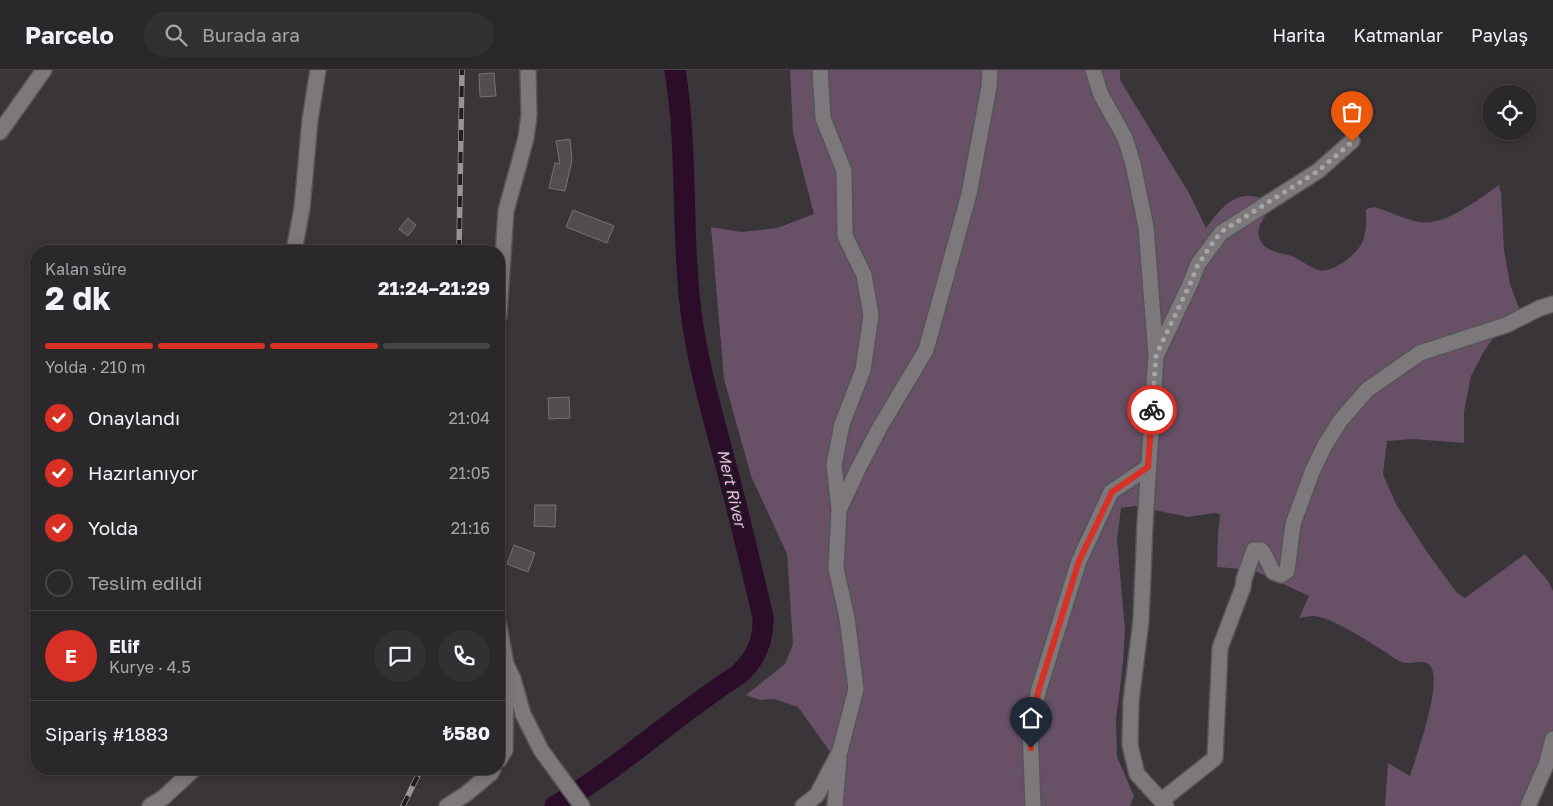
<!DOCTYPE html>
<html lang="tr">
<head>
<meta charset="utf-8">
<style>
  body { margin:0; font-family:"Golos Text",sans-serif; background:#333033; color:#f1f3f6; height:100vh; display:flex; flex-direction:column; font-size:19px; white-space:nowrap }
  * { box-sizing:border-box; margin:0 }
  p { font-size:16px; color:#a6a6a9 }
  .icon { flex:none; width:28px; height:28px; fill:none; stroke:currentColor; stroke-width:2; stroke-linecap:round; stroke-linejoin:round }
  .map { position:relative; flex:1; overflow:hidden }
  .side { position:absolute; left:30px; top:175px; width:475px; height:530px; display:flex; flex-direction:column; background:#2b282b; border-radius:20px; box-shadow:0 2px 12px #0003,0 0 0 1px #474447 }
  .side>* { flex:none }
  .buttons { position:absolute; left:1482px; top:15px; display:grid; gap:10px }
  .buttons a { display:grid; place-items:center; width:55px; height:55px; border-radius:50%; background:#2b282b; box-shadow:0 2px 12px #0003,0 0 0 1px #474447; font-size:25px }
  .pin { position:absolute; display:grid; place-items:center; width:42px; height:42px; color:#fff; margin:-51px -21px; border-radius:50% 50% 50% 0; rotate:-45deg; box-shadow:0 0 5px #0007 }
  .pin .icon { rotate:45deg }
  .courier { position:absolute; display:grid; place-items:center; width:50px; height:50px; margin:-25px; border:4px solid #d93025; border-radius:50%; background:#fff; color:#222; box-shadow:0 1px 6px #0007 }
  .summary em { font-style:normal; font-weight:700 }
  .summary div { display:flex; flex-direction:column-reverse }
  .summary { display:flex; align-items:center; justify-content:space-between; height:85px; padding:0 15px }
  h1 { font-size:32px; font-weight:700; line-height:38px }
  .bar { display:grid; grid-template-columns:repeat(4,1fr); gap:8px 5px; align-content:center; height:60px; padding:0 15px }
  .bar i { height:6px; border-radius:4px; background:#474447 }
  .bar .active { background:#d93025 }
  .bar p { grid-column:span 4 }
  .line { display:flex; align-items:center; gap:12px; padding:0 15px; border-top:1px solid #474447 }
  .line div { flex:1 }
  .round { display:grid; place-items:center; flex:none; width:52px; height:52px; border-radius:26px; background:#333033 }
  ol { padding:0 15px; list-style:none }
  li { display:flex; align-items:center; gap:15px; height:55px }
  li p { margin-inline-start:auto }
  li .icon { padding:5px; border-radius:50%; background:#d93025; color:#fff; stroke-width:4 }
  li:last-child { color:#a6a6a9 }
  li i { width:28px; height:28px; border:2px solid #474447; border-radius:50% }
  header { display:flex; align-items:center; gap:30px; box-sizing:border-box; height:70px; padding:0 25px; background:#2b282b; border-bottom:1px solid #474447 }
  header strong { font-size:24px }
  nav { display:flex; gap:28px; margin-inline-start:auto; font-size:18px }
  .search { width:350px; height:45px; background:#333033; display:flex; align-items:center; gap:12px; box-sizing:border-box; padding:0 18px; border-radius:28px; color:#a6a6a9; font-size:19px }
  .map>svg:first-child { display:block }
  .green { fill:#685066 }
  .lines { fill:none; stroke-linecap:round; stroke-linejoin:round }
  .river { stroke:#2b0d2a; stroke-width:21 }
  .building { fill:#514d50; stroke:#767276 }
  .minor-casing { stroke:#565456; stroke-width:18 }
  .minor { stroke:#7c787c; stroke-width:15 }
  .rail-casing { stroke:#979497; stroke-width:5.5 }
  .rail { stroke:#1f1d1f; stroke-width:4; stroke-dasharray:11; stroke-linecap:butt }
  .done { stroke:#a7a4a7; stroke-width:5; stroke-dasharray:0 9 }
  .route { stroke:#d93025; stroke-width:6 }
  .labels { text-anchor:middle; stroke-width:4; stroke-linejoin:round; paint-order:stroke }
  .water-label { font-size:16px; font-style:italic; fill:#f3b7ee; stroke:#1f1d1f }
</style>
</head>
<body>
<header>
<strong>Parcelo</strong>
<div class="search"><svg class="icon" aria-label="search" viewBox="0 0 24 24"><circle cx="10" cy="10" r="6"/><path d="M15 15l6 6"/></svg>Burada ara</div>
<nav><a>Harita</a><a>Katmanlar</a><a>Paylaş</a></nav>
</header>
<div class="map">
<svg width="1553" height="736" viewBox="0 0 1553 736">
  <rect width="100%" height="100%" fill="#393539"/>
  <path class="green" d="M790 0H1120V10L1189 123 1206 158C1210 153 1214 147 1218 143 1234 124 1254 119 1272 137 1266 145 1256 156 1259 167 1264 183 1281 182 1294 187 1302 191 1310 197 1318 200 1332 204 1356 185 1362 173 1367 162 1366 150 1366 139L1374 137C1389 141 1404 149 1419 152 1444 157 1479 129 1499 115L1501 123 1504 180 1510 214 1520 241 1498 261 1483 283 1471 306 1464 342V373L1413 369 1387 371 1383 404 1396 434 1427 482 1457 523 1465 528 1525 484 1548 511 1553 521V659L1551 668 1526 736H1385L1388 693 1410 706C1417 683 1440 621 1432 599 1427 586 1412 596 1402 592 1395 590 1389 584 1382 580 1366 570 1333 548 1314 546 1310 546 1304 547 1299 548L1309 526 1253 500 1217 497 1218 465 1220 444 1214 443 1188 447 1135 436 1121 438 1117 470 1125 560 1123 593 1116 649 1117 687 1134 726 1130 736H825L844 695 836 690 798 637 774 629 760 630 746 625 785 594 793 574 787 484 751 406 724 309 711 157 741 162 777 158 814 144 793 63Z"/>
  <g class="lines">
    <path class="river" d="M555 736C620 698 675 645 738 605 756 589 764 571 763 547 752 500 741 453 729 407 716 357 701 307 693 256 680 171 689 85 675 0"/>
  </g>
  <path class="building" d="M494 3 496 26 480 27 479 4Z
    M570 69 572 90 565 121 549 118 555 93 560 94 556 71Z
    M573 140 614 156 607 173 566 157Z
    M408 148 416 155 408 166 399 159Z
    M569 327 570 348 549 349 548 328Z
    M535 435H556L555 457 534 456Z
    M514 475 535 483 528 502 507 494Z"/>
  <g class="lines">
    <defs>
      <path id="minor" d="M820 0 823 48 844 101 845 166 864 205 871 245 863 300 842 354 834 395 839 439
        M1093 0 1101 25 1125 68 1133 94 1146 157 1156 285 1145 454 1141 551 1131 631 1130 675 1137 704 1166 736
        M0 62 44 0
        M294 181 302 138 310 50 318 0
        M499 246 506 141 526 68 529 45 528 0
        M1157 284 1191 212 1198 194 1221 163 1318 101 1352 71
        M499 556 506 594 505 680 499 690
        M506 594 513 609 523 644 541 680 582 736
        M1162 730 1215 688 1220 578 1243 517 1244 509 1254 480H1261L1263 482 1273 502 1281 505 1287 501 1293 454 1312 402 1325 375 1340 351 1367 320 1420 283 1506 255 1540 238 1553 234
        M150 736 163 728 194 699
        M447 736 466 724 491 703 493 699
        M803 736 817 725 840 681 856 619 847 548 836 498 839 440 858 399 880 357 926 280 969 124 989 17 990 0
        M835 736 839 688
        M1033 736 1030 659 1039 619 1079 491 1111 422 1148 397
        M1528 736 1546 695 1553 669"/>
    </defs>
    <use href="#minor" class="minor-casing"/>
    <use href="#minor" class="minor"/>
    <defs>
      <path id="rail" d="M459 181 462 0
        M403 736 421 699"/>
    </defs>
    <use href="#rail" class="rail-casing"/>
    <use href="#rail" class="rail"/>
  </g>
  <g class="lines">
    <path class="done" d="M1152 340 1156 285 1191 212 1198 194 1205 185 1208 179 1221 162 1318 101 1352 72"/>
    <path class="route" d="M1031 678 1030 659 1039 619 1079 491 1112 422 1148 397 1152 340"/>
  </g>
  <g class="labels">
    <g class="water-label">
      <text transform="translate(732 418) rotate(77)" y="6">Mert River</text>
    </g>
  </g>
</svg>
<div class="buttons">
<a><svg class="icon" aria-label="locate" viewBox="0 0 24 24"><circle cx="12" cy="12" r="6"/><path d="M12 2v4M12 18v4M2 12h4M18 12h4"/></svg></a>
</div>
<div class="pin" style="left:1352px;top:72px;background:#ea580c"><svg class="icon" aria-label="bag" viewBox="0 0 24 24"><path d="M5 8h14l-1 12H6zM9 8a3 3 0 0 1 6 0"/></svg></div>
<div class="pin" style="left:1031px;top:678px;background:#1f2937"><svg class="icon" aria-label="home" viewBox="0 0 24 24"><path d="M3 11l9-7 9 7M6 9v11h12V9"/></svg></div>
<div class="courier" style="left:1152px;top:340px"><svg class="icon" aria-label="bike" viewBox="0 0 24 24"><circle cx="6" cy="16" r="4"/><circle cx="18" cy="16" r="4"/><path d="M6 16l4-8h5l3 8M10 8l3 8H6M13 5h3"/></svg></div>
<section class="side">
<div class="summary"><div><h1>2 dk</h1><p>Kalan süre</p></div><em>21:24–21:29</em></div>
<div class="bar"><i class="active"></i><i class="active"></i><i class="active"></i><i></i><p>Yolda · 210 m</p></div>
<ol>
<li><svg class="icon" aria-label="check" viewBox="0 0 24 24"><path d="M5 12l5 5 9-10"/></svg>Onaylandı<p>21:04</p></li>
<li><svg class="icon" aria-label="check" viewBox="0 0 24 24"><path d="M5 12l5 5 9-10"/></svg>Hazırlanıyor<p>21:05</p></li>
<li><svg class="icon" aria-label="check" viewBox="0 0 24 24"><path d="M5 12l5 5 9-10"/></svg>Yolda<p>21:16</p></li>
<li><i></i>Teslim edildi</li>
</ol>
<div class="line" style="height:90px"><b class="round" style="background:#d93025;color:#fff">E</b><div><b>Elif</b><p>Kurye · 4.5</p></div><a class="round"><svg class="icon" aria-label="chat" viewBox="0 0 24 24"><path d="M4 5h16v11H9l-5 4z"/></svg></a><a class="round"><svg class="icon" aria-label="phone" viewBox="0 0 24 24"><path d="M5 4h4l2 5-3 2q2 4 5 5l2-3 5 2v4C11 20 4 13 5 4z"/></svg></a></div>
<div class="line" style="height:65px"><div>Sipariş #1883</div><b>₺580</b></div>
</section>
</div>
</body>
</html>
